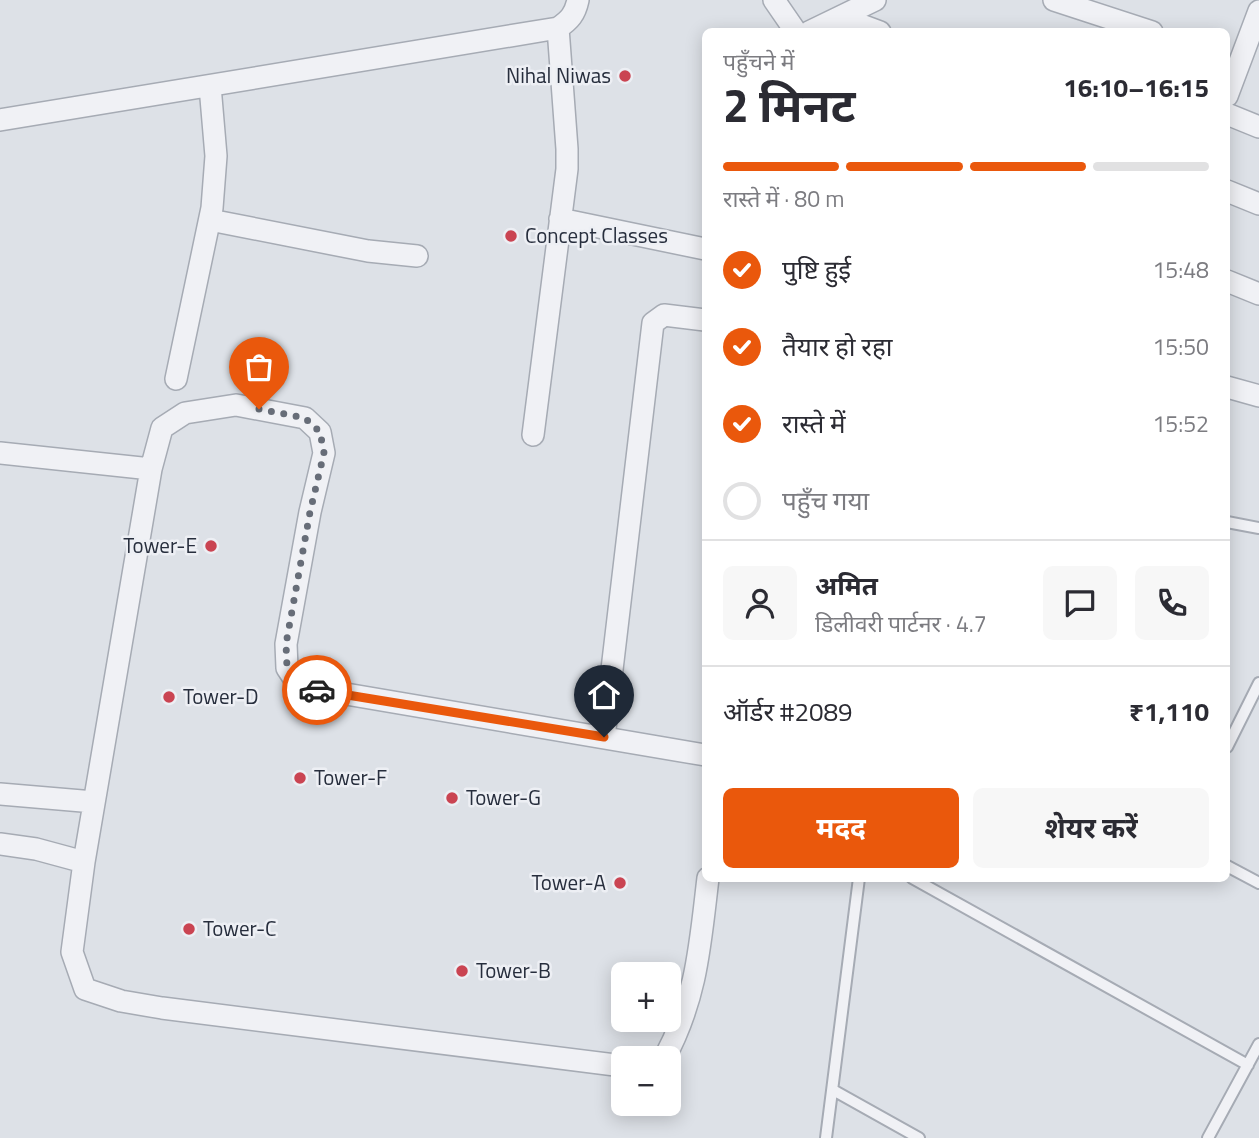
<!DOCTYPE html>
<html lang="hi">
<head>
<meta charset="utf-8">
<style>
  body { margin:0; font-family:"Titillium Web","Noto Sans Devanagari",sans-serif; background:#f7f7f7; color:#2b2b33; height:100vh; display:flex; flex-direction:column; font-size:26px; white-space:nowrap }
  * { box-sizing:border-box; margin:0 }
  p { font-size:23px; color:#7c7c81 }
  .icon { flex:none; width:38px; height:38px; fill:none; stroke:currentColor; stroke-width:2; stroke-linecap:round; stroke-linejoin:round }
  .map { position:relative; flex:1; overflow:hidden }
  .side { position:absolute; left:702px; top:28px; width:528px; height:854px; display:flex; flex-direction:column; background:#fff; border-radius:10px; box-shadow:0 4px 18px #0003 }
  .side>* { flex:none }
  .buttons { position:absolute; left:611px; top:962px; display:grid; gap:14px }
  .buttons a { display:grid; place-items:center; width:70px; height:70px; border-radius:10px; background:#fff; box-shadow:0 4px 18px #0003; font-size:35px }
  .pin { position:absolute; display:grid; place-items:center; width:60px; height:60px; color:#fff; margin:-72px -30px; border-radius:50% 50% 50% 0; rotate:-45deg; box-shadow:0 0 7px #0007 }
  .pin .icon { rotate:45deg }
  .courier { position:absolute; display:grid; place-items:center; width:70px; height:70px; margin:-35px; border:5px solid #ea580c; border-radius:50%; background:#fff; color:#222; box-shadow:0 2px 9px #0007 }
  .overview em { font-style:normal; font-weight:700 }
  .overview div { display:flex; flex-direction:column-reverse }
  .overview { display:flex; align-items:center; justify-content:space-between; height:119px; padding:0 21px }
  h1 { font-size:46px; font-weight:700; line-height:52px }
  .bar { display:grid; grid-template-columns:repeat(4,1fr); gap:10px 7px; align-content:center; height:84px; padding:0 21px }
  .bar i { height:9px; border-radius:5px; background:#e1e1e2 }
  .bar .current { background:#ea580c }
  .bar p { grid-column:span 4 }
  .line { display:flex; align-items:center; gap:18px; padding:0 21px; border-top:2px solid #e1e1e2 }
  .line div { flex:1 }
  .round { display:grid; place-items:center; flex:none; width:74px; height:74px; border-radius:10px; background:#f7f7f7 }
  ol { padding:0 21px; list-style:none }
  li { display:flex; align-items:center; gap:21px; height:77px }
  li p { margin-inline-start:auto }
  li .icon { padding:7px; border-radius:50%; background:#ea580c; color:#fff; stroke-width:4 }
  li:last-child { color:#7c7c81 }
  li i { width:38px; height:38px; border:4px solid #e1e1e2; border-radius:50% }
  .cta { display:flex; gap:14px; margin-top:auto; padding:14px 21px }
  .cta a { flex:1; height:80px; border-radius:10px; background:#ea580c; color:#fff; font-size:28px; font-weight:700; line-height:80px; text-align:center }
  .cta a+a { background:#f7f7f7; color:#2b2b33 }
  .map>svg:first-child { display:block }
  .lines { fill:none; stroke-linecap:round; stroke-linejoin:round }
  .lane-casing { stroke:#a6abb4; stroke-width:14 }
  .street-casing { stroke:#a6abb4; stroke-width:24 }
  .lane { stroke:#f0f1f5; stroke-width:10 }
  .street { stroke:#f0f1f5; stroke-width:21 }
  .done { stroke:#676d78; stroke-width:7; stroke-dasharray:0 12.6 }
  .route { stroke:#ea580c; stroke-width:9 }
  .poi-dot { fill:#ca4452; stroke:#edeff4; stroke-width:2.5 }
  .labels { text-anchor:middle; stroke-width:5; stroke-linejoin:round; paint-order:stroke }
  .poi-label { font-size:21px; fill:#272e3d; stroke:#edeff4; text-anchor:start }
</style>
</head>
<body>
<div class="map">
<svg width="1259" height="1138" viewBox="0 0 1259 1138">
  <rect width="100%" height="100%" fill="#dde1e7"/>
  <g class="lines">
    <defs>
      <path id="lane" d="M1227 522 1259 528
        M1227 747 1259 683
        M1227 866 1259 883
        M912 878 1248 1065
        M833 1090 919 1138
        M826 1138 859 878
        M1208 1138 1259 1044"/>
      <path id="street" d="M774 0 796 32
        M1054 0 1152 32
        M840 17 880 32
        M809 32 875 0
        M1227 96 1259 11
        M1227 114 1259 127
        M0 120 558 28C570 20 575 14 578 0
        M1227 191 1259 204
        M560 219 705 249
        M210 220 368 251 417 256
        M1227 281 1259 294
        M176 379 212 208 216 156 210 86
        M1227 387 1259 396
        M533 435 567 169V149L558 28
        M0 453 151 469
        M604 737 653 323 664 315 705 320
        M0 794 94 802
        M0 844 36 849 84 862
        M664 1059C697 998 700 945 708 878
        M623 1066 162 1008 121 1001 85 989 72 952 84 862 151 469 162 428 185 413 236 405 305 418 320 432 324 453 310 512 286 644 287 668 299 686 705 755"/>
    </defs>
    <use href="#lane" class="lane-casing"/>
    <use href="#street" class="street-casing"/>
    <use href="#lane" class="lane"/>
    <use href="#street" class="street"/>
  </g>
  <g class="lines">
    <path class="done" d="M259 409 305 418 320 432 324 453 310 512 286 644 287 668 299 686 317 690"/>
    <path class="route" d="M317 690 604 737"/>
  </g>
  <g class="poi-dot">
    <circle cx="625" cy="76" r="7"/>
    <circle cx="511" cy="236" r="7"/>
    <circle cx="211" cy="546" r="7"/>
    <circle cx="169" cy="697" r="7"/>
    <circle cx="300" cy="778" r="7"/>
    <circle cx="452" cy="798" r="7"/>
    <circle cx="620" cy="883" r="7"/>
    <circle cx="189" cy="929" r="7"/>
    <circle cx="462" cy="971" r="7"/>
  </g>
  <g class="labels">
    <g class="poi-label">
      <text x="611" y="83" text-anchor="end">Nihal Niwas</text>
      <text x="525" y="243">Concept Classes</text>
      <text x="197" y="553" text-anchor="end">Tower-E</text>
      <text x="183" y="704">Tower-D</text>
      <text x="314" y="785">Tower-F</text>
      <text x="466" y="805">Tower-G</text>
      <text x="606" y="890" text-anchor="end">Tower-A</text>
      <text x="203" y="936">Tower-C</text>
      <text x="476" y="978">Tower-B</text>
    </g>
  </g>
</svg>
<div class="buttons">
<a>+</a>
<a>−</a>
</div>
<div class="pin" style="left:259px;top:409px;background:#ea580c"><svg class="icon" aria-label="bag" viewBox="0 0 24 24"><path d="M5 8h14l-1 12H6zM9 8a3 3 0 0 1 6 0"/></svg></div>
<div class="pin" style="left:604px;top:737px;background:#1f2937"><svg class="icon" aria-label="home" viewBox="0 0 24 24"><path d="M3 11l9-7 9 7M6 9v11h12V9"/></svg></div>
<div class="courier" style="left:317px;top:690px"><svg class="icon" aria-label="car" viewBox="0 0 24 24"><path d="M5 17H2v-5l4-1 3-4h7l3 4 3 1v5h-3M9 17h6M6 11h13"/><circle cx="7" cy="17" r="2"/><circle cx="17" cy="17" r="2"/></svg></div>
<section class="side">
<div class="overview"><div><h1>2 मिनट</h1><p>पहुँचने में</p></div><em>16:10–16:15</em></div>
<div class="bar"><i class="current"></i><i class="current"></i><i class="current"></i><i></i><p>रास्ते में · 80 m</p></div>
<ol>
<li><svg class="icon" aria-label="check" viewBox="0 0 24 24"><path d="M5 12l5 5 9-10"/></svg>पुष्टि हुई<p>15:48</p></li>
<li><svg class="icon" aria-label="check" viewBox="0 0 24 24"><path d="M5 12l5 5 9-10"/></svg>तैयार हो रहा<p>15:50</p></li>
<li><svg class="icon" aria-label="check" viewBox="0 0 24 24"><path d="M5 12l5 5 9-10"/></svg>रास्ते में<p>15:52</p></li>
<li><i></i>पहुँच गया</li>
</ol>
<div class="line" style="height:126px"><a class="round"><svg class="icon" aria-label="person" viewBox="0 0 24 24"><circle cx="12" cy="8" r="4"/><path d="M4 21q1-7 8-7t8 7"/></svg></a><div><b>अमित</b><p>डिलीवरी पार्टनर · 4.7</p></div><a class="round"><svg class="icon" aria-label="chat" viewBox="0 0 24 24"><path d="M4 5h16v11H9l-5 4z"/></svg></a><a class="round"><svg class="icon" aria-label="phone" viewBox="0 0 24 24"><path d="M5 4h4l2 5-3 2q2 4 5 5l2-3 5 2v4C11 20 4 13 5 4z"/></svg></a></div>
<div class="line" style="height:91px"><div>ऑर्डर #2089</div><b>₹1,110</b></div>
<div class="cta"><a>मदद</a><a>शेयर करें</a></div>
</section>
</div>
</body>
</html>
